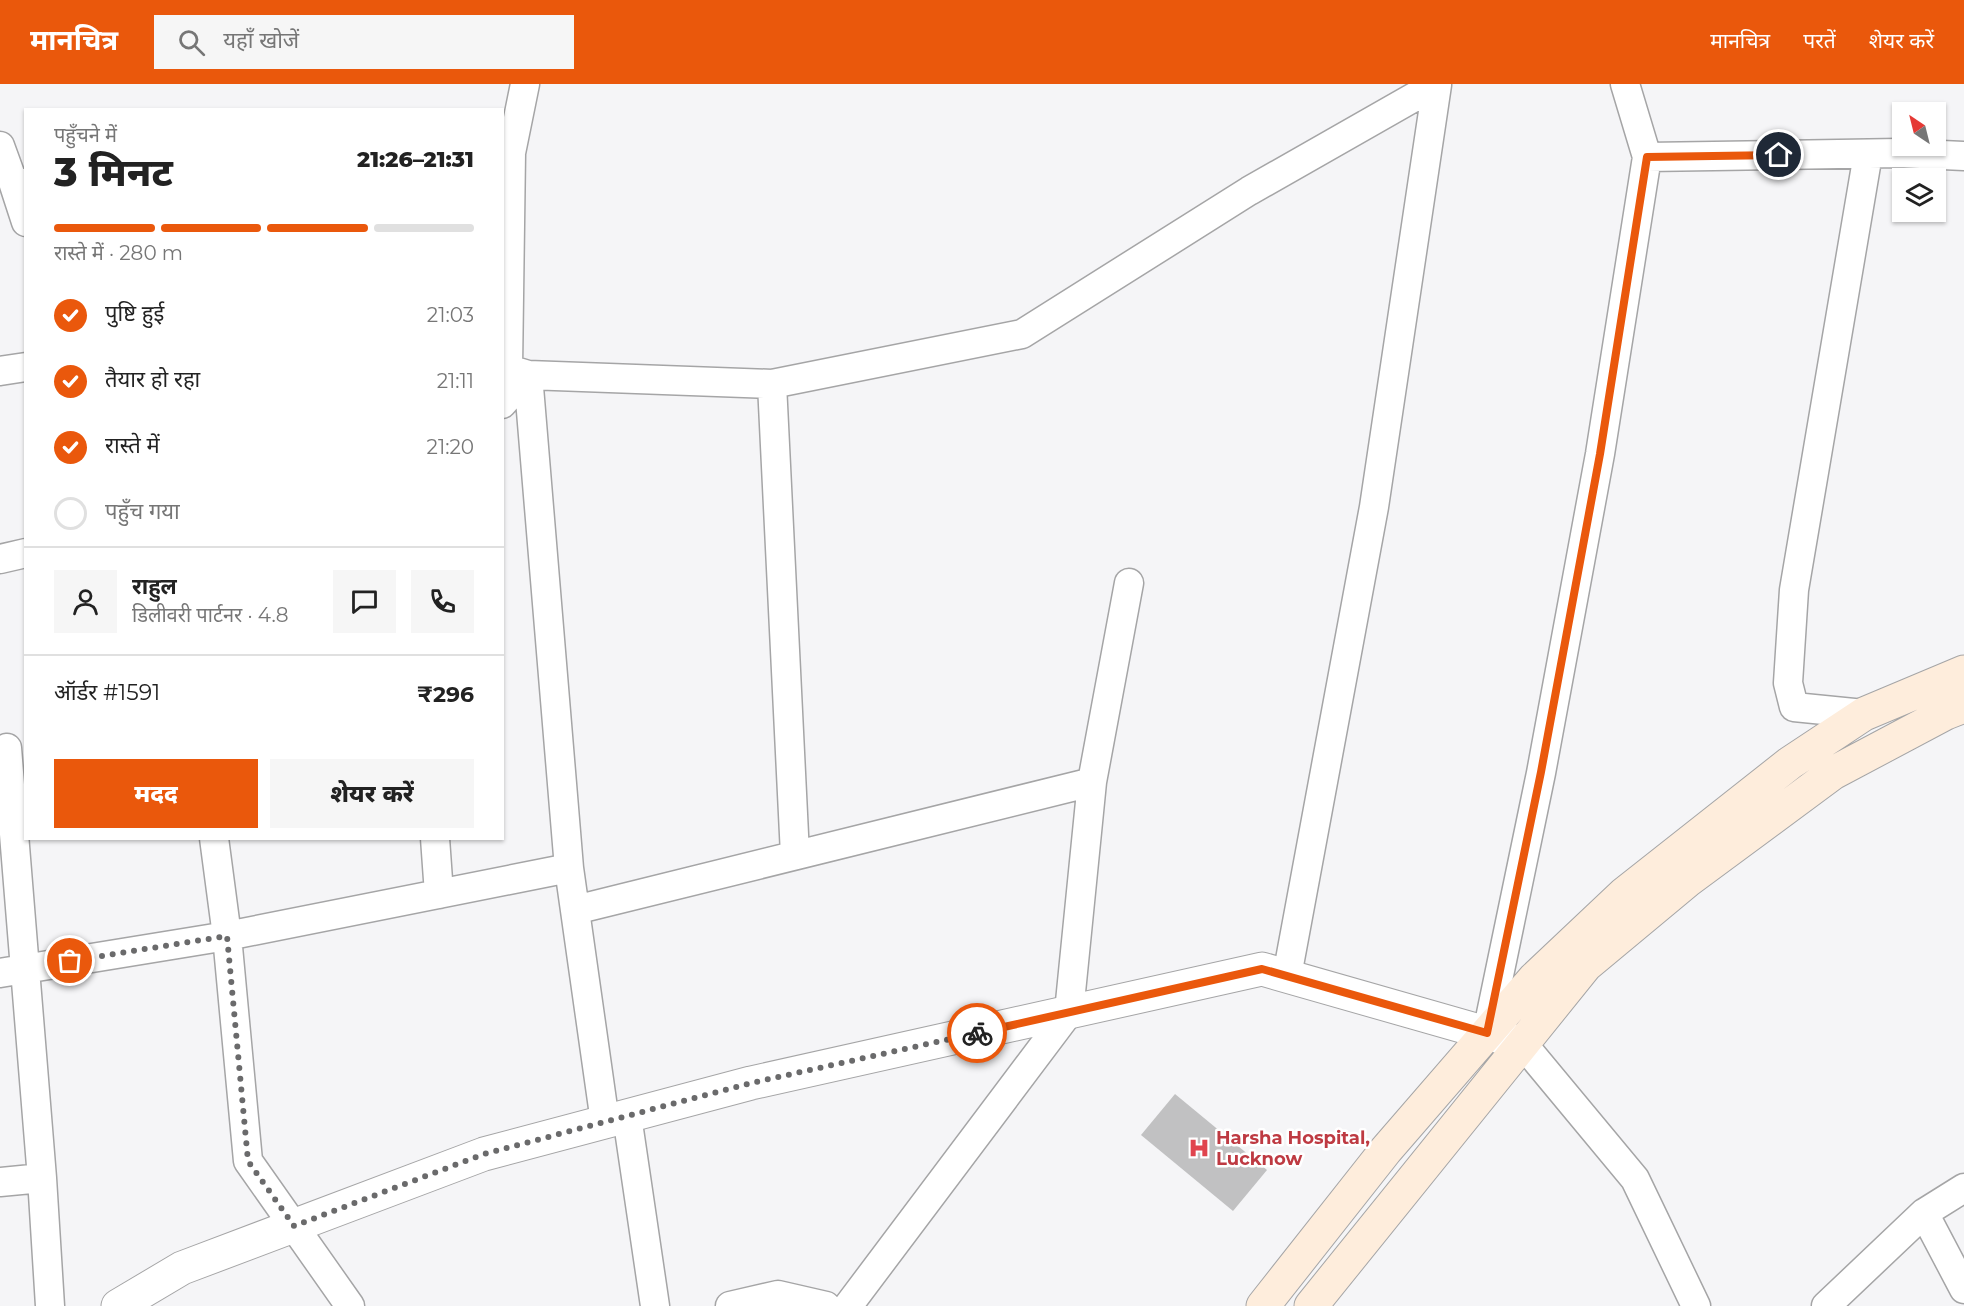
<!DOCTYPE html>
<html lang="hi">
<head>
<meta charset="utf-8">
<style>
  body { margin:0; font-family:Montserrat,"Noto Sans Devanagari",sans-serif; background:#f6f6f6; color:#222; height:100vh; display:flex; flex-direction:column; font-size:22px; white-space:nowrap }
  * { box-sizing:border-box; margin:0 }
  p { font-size:20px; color:#767676 }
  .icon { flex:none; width:33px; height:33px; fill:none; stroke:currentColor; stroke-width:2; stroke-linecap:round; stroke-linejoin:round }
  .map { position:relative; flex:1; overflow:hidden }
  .sheet { position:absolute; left:24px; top:24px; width:480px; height:732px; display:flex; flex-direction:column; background:#fff; border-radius:0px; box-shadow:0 2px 4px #0004 }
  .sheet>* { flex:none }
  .needle { width:39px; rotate:325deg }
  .tools { position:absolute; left:1892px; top:18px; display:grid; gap:12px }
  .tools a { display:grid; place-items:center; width:54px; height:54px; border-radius:0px; background:#fff; box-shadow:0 2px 4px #0004; font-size:30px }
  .pin { position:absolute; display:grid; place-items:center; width:51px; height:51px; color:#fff; margin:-26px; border:3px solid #fff; border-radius:50%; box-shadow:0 2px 6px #0007 }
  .courier { position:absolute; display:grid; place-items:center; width:60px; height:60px; margin:-30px; border:4px solid #ea580c; border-radius:50%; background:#fff; color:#222; box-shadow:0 2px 8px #0007 }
  .headline em { font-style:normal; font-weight:800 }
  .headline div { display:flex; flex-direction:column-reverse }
  .headline { display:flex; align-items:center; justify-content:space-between; height:102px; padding:0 30px }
  h1 { font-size:39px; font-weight:800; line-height:45px }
  .bar { display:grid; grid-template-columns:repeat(4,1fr); gap:9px 6px; align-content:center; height:72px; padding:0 30px }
  .bar i { height:8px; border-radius:4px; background:#e0e0e0 }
  .bar .active { background:#ea580c }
  .bar p { grid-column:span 4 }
  .line { display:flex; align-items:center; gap:15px; padding:0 30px; border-top:2px solid #e0e0e0 }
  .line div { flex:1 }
  .round { display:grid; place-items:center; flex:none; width:63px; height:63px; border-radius:0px; background:#f6f6f6 }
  ol { padding:0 30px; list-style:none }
  li { display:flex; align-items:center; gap:18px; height:66px }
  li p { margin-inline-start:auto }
  li .icon { padding:6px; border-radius:50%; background:#ea580c; color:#fff; stroke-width:4 }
  li:last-child { color:#767676 }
  li i { width:33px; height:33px; border:3px solid #e0e0e0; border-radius:50% }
  .primary-button { display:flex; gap:12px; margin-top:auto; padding:12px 30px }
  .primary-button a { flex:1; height:69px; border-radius:0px; background:#ea580c; color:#fff; font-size:24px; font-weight:800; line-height:69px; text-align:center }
  .primary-button a+a { background:#f6f6f6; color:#222 }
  header { display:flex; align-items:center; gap:36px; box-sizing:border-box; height:84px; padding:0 30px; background:#ea580c; color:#fff }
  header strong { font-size:28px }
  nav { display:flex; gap:33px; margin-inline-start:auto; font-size:21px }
  .search { width:420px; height:54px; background:#f6f6f6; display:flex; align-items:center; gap:15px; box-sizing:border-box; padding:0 21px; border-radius:0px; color:#767676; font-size:22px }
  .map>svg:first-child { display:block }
  .building { fill:#c1c1c2 }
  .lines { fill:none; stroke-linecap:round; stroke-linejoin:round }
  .minor-casing { stroke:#a5a5a6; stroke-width:31 }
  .tertiary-casing { stroke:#a5a5a6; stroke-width:35 }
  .secondary-casing { stroke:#a5a5a6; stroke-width:35 }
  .minor { stroke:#fff; stroke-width:28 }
  .tertiary { stroke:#fff; stroke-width:33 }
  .secondary { stroke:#feeddc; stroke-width:33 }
  .done { stroke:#6a6a6b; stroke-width:6; stroke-dasharray:0 10.8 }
  .route { stroke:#ea580c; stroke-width:8 }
  .labels { text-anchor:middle; stroke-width:5; stroke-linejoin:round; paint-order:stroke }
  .health-label { font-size:18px; font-weight:bold; fill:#be3a42; stroke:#fff; text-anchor:start }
</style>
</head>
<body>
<header>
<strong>मानचित्र</strong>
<div class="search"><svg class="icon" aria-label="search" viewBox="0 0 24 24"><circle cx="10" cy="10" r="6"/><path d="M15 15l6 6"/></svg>यहाँ खोजें</div>
<nav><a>मानचित्र</a><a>परतें</a><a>शेयर करें</a></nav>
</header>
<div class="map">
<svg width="1964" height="1222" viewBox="0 0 1964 1222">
  <rect width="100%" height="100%" fill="#f5f5f7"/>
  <path class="building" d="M1175 1010 1267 1086 1233 1127 1141 1051Z"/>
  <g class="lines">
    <defs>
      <path id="minor" d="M1625 0 1647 73
        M0 62 12 95 26 101
        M12 95 26 138
        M502 283 528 291 772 300 1022 250 1249 107 1437 0
        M508 284 511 69 525 0
        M0 287 26 283
        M528 291 569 784
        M772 300 795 771
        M502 320 528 291
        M0 475 26 469
        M1864 630 1794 623 1788 599 1794 506 1868 70
        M7 664 42 1094 50 1222
        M1092 698 1129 499
        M214 754 227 852 248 1077 350 1222
        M435 754 439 810
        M575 826 1092 698 1069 928 848 1222
        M0 889 227 852 569 784 605 1038
        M1287 892 1374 423 1437 1
        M1487 949 1541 689 1600 370 1647 73 1899 69 1964 72
        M1522 959 1635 1095 1696 1222
        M627 1032 655 1222
        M0 1098 42 1094
        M1924 1129 1964 1205
        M730 1222 778 1211 826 1222
        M1826 1222 1924 1129 1964 1104"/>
      <path id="tertiary" d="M118 1222 182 1184 484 1070 751 999 1262 885 1514 957"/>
      <path id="secondary" d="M1263 1222 1386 1066 1534 895 1624 810 1790 679 1864 630 1964 588
        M1311 1222 1586 881 1687 797 1833 689 1946 629 1964 622"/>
    </defs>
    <use href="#minor" class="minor-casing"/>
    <use href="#tertiary" class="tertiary-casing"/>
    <use href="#secondary" class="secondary-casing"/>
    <use href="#minor" class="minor"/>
    <use href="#tertiary" class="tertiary"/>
    <use href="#secondary" class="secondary"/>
  </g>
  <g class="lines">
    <path class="done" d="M70 877 227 852 248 1077 294 1142 484 1070 751 999 977 949"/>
    <path class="route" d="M977 949 1262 885 1487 949 1541 688 1600 370 1647 73 1779 71"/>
  </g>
  <defs>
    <symbol id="hospital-bare" viewBox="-9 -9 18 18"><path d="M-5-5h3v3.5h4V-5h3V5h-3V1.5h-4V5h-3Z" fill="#e0444e" stroke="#fff" stroke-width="2.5" paint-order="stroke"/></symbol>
  </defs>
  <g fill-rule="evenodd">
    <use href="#hospital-bare" x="1184" y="1049" width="30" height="30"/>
  </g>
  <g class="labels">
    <g class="health-label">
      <text x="1216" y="1060">Harsha Hospital,<tspan x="1216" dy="21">Lucknow</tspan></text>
    </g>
  </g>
</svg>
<div class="tools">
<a><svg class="needle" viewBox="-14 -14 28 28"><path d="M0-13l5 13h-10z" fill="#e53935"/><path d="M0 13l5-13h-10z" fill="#767676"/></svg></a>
<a><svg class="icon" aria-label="layers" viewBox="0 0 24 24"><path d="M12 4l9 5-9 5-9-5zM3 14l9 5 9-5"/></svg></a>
</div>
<div class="pin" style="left:70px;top:877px;background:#ea580c"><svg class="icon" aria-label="bag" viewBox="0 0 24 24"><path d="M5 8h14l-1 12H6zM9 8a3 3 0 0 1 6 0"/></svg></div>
<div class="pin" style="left:1779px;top:71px;background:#1f2937"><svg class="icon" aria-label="home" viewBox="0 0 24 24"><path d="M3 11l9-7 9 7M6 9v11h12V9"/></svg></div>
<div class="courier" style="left:977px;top:949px"><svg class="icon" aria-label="bike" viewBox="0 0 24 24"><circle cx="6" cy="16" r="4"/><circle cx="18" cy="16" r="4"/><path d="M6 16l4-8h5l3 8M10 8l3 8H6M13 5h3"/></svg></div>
<section class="sheet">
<div class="headline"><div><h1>3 मिनट</h1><p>पहुँचने में</p></div><em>21:26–21:31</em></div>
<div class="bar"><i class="active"></i><i class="active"></i><i class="active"></i><i></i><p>रास्ते में · 280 m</p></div>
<ol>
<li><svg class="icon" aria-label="check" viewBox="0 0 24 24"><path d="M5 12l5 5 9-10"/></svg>पुष्टि हुई<p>21:03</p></li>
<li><svg class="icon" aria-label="check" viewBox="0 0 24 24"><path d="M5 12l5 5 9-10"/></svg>तैयार हो रहा<p>21:11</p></li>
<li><svg class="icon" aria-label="check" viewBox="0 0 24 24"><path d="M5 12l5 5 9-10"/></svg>रास्ते में<p>21:20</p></li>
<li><i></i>पहुँच गया</li>
</ol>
<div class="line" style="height:108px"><a class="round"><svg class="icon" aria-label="person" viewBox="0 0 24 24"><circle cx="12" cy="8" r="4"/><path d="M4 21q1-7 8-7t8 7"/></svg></a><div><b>राहुल</b><p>डिलीवरी पार्टनर · 4.8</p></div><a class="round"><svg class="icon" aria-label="chat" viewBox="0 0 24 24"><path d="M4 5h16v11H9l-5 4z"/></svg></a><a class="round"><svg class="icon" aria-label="phone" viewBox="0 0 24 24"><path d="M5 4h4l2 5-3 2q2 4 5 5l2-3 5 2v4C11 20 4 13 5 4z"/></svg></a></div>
<div class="line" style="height:78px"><div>ऑर्डर #1591</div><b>₹296</b></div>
<div class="primary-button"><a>मदद</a><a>शेयर करें</a></div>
</section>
</div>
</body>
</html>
